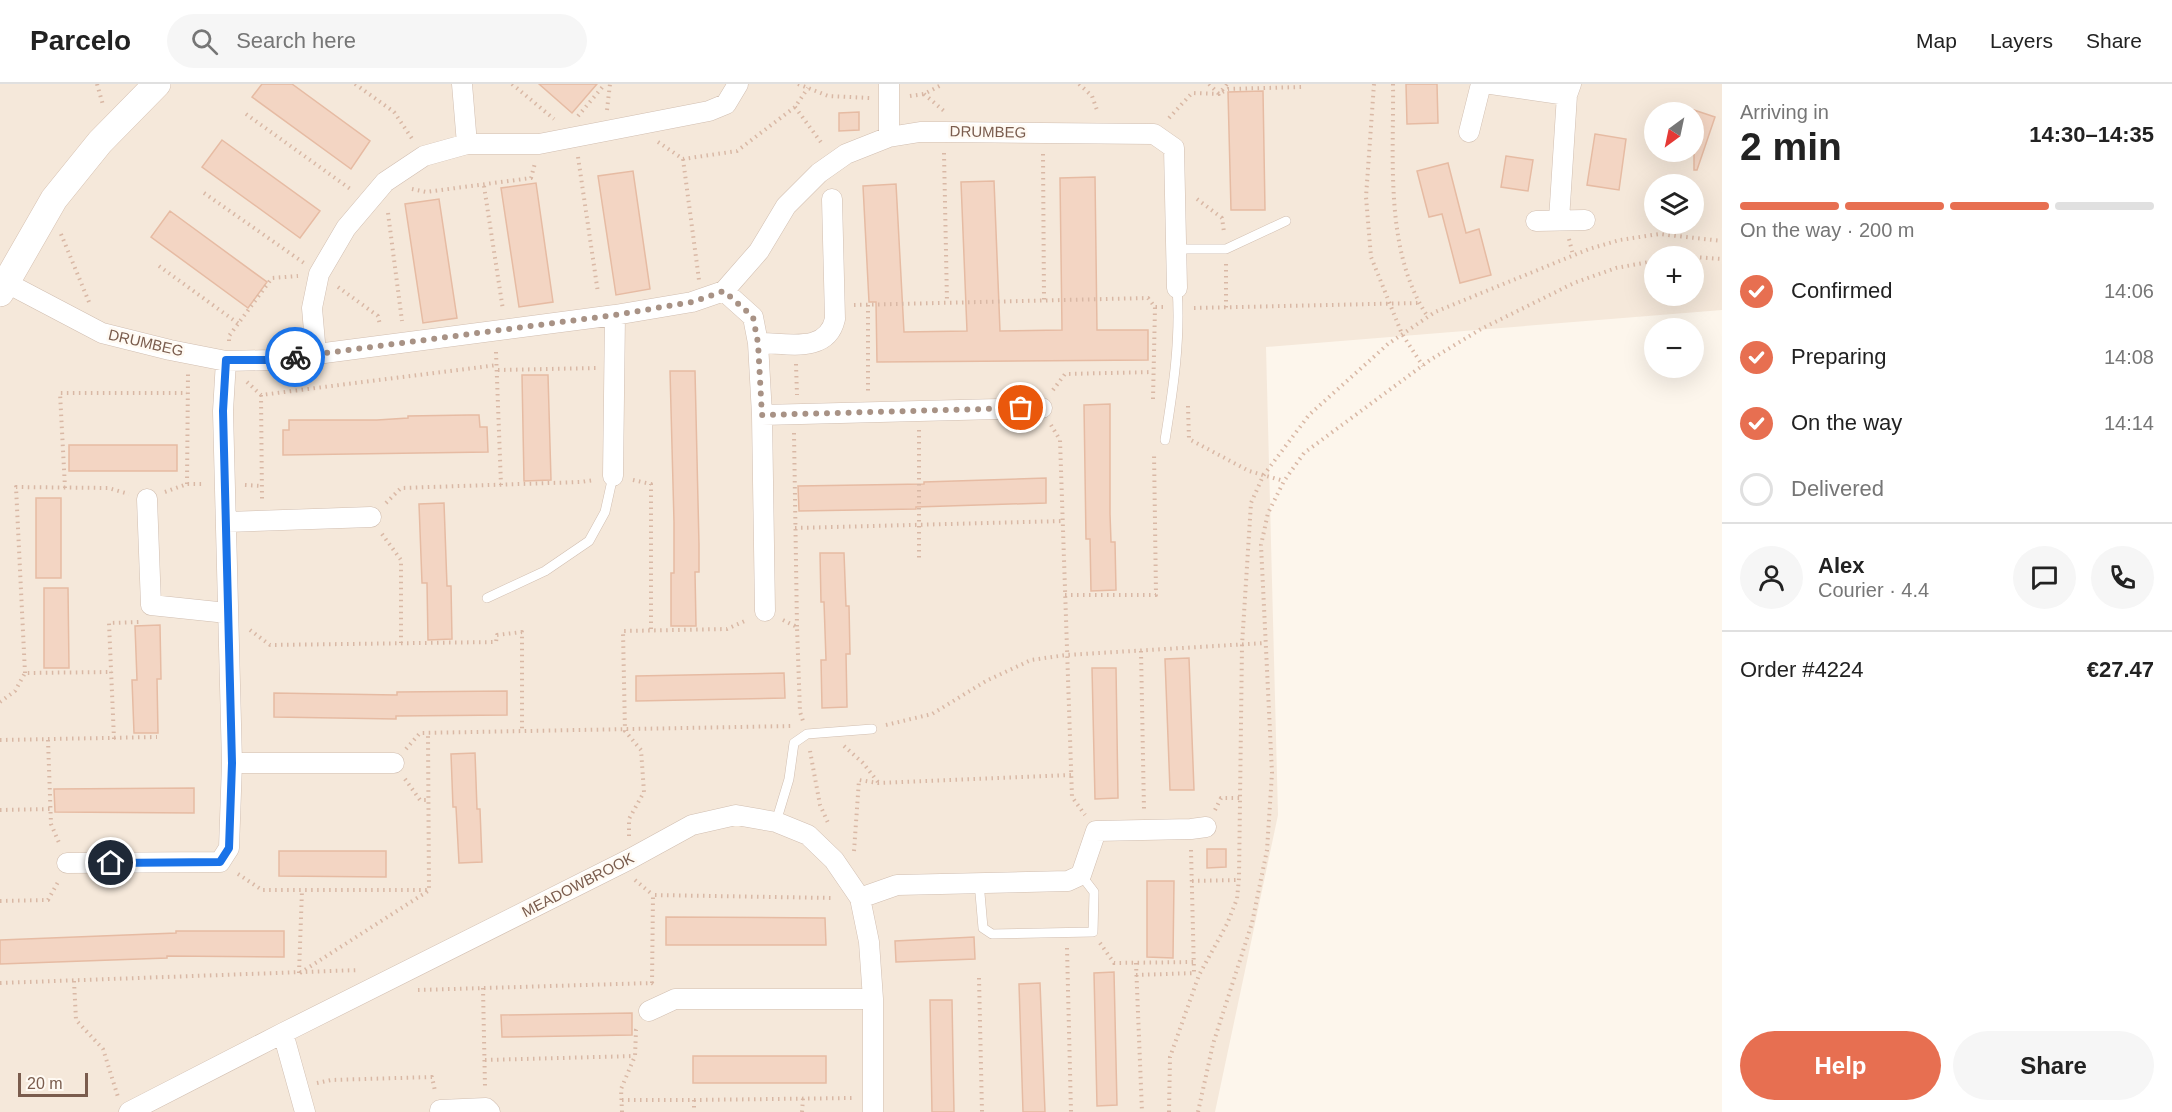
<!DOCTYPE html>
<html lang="en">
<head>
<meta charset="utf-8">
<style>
  body { margin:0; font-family:Arial,sans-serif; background:#f6f6f6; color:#222; height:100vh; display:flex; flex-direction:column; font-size:22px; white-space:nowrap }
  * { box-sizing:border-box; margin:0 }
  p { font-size:20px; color:#767676 }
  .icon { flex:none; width:33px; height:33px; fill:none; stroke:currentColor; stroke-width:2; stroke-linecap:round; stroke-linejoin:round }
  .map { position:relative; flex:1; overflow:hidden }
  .sheet { display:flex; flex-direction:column; background:#fff; width:450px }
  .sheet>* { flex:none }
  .needle { width:39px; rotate:213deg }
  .fabs { position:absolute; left:1644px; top:18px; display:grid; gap:12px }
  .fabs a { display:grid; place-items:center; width:60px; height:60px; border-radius:50%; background:#fff; box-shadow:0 6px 24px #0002; font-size:30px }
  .scale { position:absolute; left:18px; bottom:15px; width:70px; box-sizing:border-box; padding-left:6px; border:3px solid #7a5c4d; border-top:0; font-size:16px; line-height:21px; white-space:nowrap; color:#7a5c4d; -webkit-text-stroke:4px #fffaf3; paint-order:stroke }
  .pin { position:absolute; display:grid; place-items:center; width:51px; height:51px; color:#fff; margin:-26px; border:3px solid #fff; border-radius:50%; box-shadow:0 2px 6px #0007 }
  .courier { position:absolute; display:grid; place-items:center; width:60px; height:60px; margin:-30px; border:4px solid #1a73e8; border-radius:50%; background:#fff; color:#222; box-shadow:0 2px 8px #0007 }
  .head em { font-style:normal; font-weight:800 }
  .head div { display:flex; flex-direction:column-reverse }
  .head { display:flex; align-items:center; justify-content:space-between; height:102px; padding:0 18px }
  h1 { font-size:39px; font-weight:800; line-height:45px }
  .bar { display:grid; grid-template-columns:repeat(4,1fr); gap:9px 6px; align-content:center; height:72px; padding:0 18px }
  .bar i { height:8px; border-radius:4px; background:#e0e0e0 }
  .bar .selected { background:#e76f51 }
  .bar p { grid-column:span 4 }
  .line { display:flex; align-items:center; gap:15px; padding:0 18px; border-top:2px solid #e0e0e0 }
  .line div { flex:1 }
  .round { display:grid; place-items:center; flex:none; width:63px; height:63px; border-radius:32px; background:#f6f6f6 }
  ol { padding:0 18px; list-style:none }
  li { display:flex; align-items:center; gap:18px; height:66px }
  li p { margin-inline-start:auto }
  li .icon { padding:6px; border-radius:50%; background:#e76f51; color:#fff; stroke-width:4 }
  li:last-child { color:#767676 }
  li i { width:33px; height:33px; border:3px solid #e0e0e0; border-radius:50% }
  .action { display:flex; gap:12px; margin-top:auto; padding:12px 18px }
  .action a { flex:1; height:69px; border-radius:36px; background:#e76f51; color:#fff; font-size:24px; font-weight:800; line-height:69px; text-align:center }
  .action a+a { background:#f6f6f6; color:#222 }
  header { display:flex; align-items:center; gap:36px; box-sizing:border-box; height:84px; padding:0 30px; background:#fff; border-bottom:2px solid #e0e0e0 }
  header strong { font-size:28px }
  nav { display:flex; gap:33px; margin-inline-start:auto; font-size:21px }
  .search { width:420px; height:54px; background:#f6f6f6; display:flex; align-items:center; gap:15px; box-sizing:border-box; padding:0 21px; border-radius:33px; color:#767676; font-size:22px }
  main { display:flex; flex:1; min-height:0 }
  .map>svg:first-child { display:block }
  .residential { fill:#f5e8da; fill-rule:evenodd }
  .building { fill:#f3d5c3; stroke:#e6bba3; stroke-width:1.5 }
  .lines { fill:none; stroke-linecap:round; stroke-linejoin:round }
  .lane-casing { stroke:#d1beb0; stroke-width:10 }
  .street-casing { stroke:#d1beb0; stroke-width:21 }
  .secondary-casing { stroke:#d6c0b0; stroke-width:28 }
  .path { stroke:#d9b8a5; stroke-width:4; stroke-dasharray:1.5 4.5; stroke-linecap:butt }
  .lane { stroke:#fff; stroke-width:9 }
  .street { stroke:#fff; stroke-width:20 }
  .secondary { stroke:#fff; stroke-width:27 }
  .done { stroke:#a89285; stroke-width:6; stroke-dasharray:0 10.8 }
  .route { stroke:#1a73e8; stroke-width:8 }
  .labels { text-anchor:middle; stroke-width:5; stroke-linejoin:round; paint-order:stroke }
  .street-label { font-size:15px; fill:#7a5c4d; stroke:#fffaf3 }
</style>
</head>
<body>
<header>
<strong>Parcelo</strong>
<div class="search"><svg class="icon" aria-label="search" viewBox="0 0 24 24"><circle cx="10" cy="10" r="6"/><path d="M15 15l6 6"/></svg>Search here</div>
<nav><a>Map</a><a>Layers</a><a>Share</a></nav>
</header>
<main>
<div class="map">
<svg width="1722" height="1028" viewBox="0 0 1722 1028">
  <rect width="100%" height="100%" fill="#fdf6ec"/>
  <path class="residential" d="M0 0H1722V226L1266 263 1278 731 1215 1028H0ZM1654 28H1694V68H1654ZM1654 100H1694V140H1654ZM1654 172H1694V212H1654Z"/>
  <path class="building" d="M262 0H292L370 57 351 85 252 13Z
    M539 0H597L572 29Z
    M1406 0H1437L1438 39 1407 40Z
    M1263 7 1265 126H1231L1228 8Z
    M1694 26 1715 33 1697 86H1694Z
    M859 28V46L839 47V29Z
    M1595 50 1626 55 1619 106 1587 101Z
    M222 56 320 127 300 154 202 83Z
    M1506 72 1533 76 1528 107 1501 103Z
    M1448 79 1466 149 1479 145 1491 191 1460 199 1442 130 1429 133 1417 87Z
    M633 87 650 205 616 211 598 92Z
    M1095 93 1097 246H1148V276L877 278 876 218H869L863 102 896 100 904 248 967 247 961 98 994 97 1000 247 1062 246 1060 94Z
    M536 99 553 218 519 223 501 104Z
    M439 115 457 234 423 239 405 120Z
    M170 127 267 198 248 224 151 153Z
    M670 287H695L699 461V488H695L696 542H671V489H674V438Z
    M522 291H548L551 396 524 397Z
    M1110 320V430L1111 458H1115L1116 506 1091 507 1090 455H1086L1084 321Z
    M469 331H479L480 343H487L488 368 283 371V346H289V336H377L408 334V332Z
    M69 361H177V387H69Z
    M1046 394V419L916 423V425L799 427 798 402 924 400V398Z
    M36 414H61V494H36Z
    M444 419 447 502H451L452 555 428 556 427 499H422L419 420Z
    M820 469H844L846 522H849L850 570H846L847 623 822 624 821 576H826L824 518H821Z
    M44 504H68L69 584H44Z
    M160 541 161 595H157L158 649H134L132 596H137L135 542Z
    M1189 574 1194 706H1170L1165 575Z
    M1092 584H1116L1118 714 1095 715Z
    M784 589 785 614 636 617V592Z
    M507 607V631L396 632V635L274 633V609L397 611V608Z
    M475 669 477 725H480L482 778 459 779 456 723H453L451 670Z
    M194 704V729L55 728 54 705Z
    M1207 765H1226V783L1207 784Z
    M279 767H386V793L279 792Z
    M1147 797H1174L1173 874 1147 873Z
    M666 833 825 834 826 861H666Z
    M176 847H284V873L167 872V874L0 880V856L176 849Z
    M974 853 975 875 896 878 895 857Z
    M1114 888 1117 1021 1097 1022 1094 889Z
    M1040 899 1045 1028H1023L1019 900Z
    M930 916H952L954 1028H932Z
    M632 929V951L502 953 501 931Z
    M693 972H826V999H693Z"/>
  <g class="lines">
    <defs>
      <path id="lane" d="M1176 165H1226L1286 137
        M1165 356C1173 306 1181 255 1177 204
        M487 514 545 487 589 457 605 428 613 392
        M776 738 789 695 794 659 807 650 872 645
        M979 798 983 844 992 850 1093 848 1094 808 1081 791"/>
      <path id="street" d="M462 0 467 60
        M1491 0 1567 11
        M1469 48 1481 0
        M889 53V0
        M1559 136 1567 11 1571 0
        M1536 137 1585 136
        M5 198 102 249 170 266 226 277 271 276 615 231 692 218 724 207 759 167 786 122 819 89 846 70 889 53 920 48H944L1154 50 1174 64 1177 204
        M724 207 753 233 758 259 762 331 765 527
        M758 259C788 259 827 270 835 235L832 115
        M316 270 312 224 319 190 346 144 385 98 424 72 467 60H539L709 27 726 20 738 0
        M762 331 1042 324
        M613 392 615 231
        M147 415 151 521 227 529
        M227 438 371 433
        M232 679H394
        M67 779 220 778 229 764 232 679 223 327 226 277
        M860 814 897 801 1068 797 1081 791 1096 747 1191 745 1206 743
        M649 927 675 915H873
        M283 949 305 1028
        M440 1026 486 1024 490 1028
        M129 1028 283 949 630 775 692 741 736 731 776 738 808 751 834 776 860 814 869 858 873 915V1028"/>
      <path id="secondary" d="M0 209 54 115 100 58 157 0"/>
    </defs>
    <use href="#lane" class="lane-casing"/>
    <use href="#street" class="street-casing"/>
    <use href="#secondary" class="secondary-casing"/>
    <path class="path" d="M97 0 103 21
      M355 0 394 28 413 56
      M512 0 554 35
      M798 0 828 12 870 14
      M1079 0 1092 12 1098 29
      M1209 0 1219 10 1228 5 1303 3
      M1374 0 1366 113 1371 173 1402 250 1423 282
      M1393 0C1394 75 1384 168 1428 233
      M924 10 944 27
      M910 12 924 10 943 0
      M795 23 823 61
      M607 26 610 0
      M246 30 353 107
      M578 32 605 0
      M1169 34 1192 9 1219 10 1227 0
      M658 58 683 75 737 67 795 23 808 4
      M944 69 947 218
      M1043 70 1044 216
      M578 73 598 209
      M683 75 699 196
      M484 102 503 226
      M412 105 426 108 531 94 535 79
      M204 109 304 179
      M1197 115 1222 134 1224 148
      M388 129 402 237
      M61 150 89 218
      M1569 155 1573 171
      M1694 173 1722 175
      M1226 180V224
      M159 182 239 240
      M338 203 378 232 380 241
      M854 221 1148 214 1155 223H1163
      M868 221V307
      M1194 224 1418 219
      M229 257V252L272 194 298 192
      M496 268 501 401
      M796 280 797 311
      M498 286 596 284
      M247 298 261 311 497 281
      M1053 306 1065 290 1153 288
      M261 311 262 416
      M1153 315 1155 223
      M1188 322 1189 355 1249 387 1284 397
      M1051 341 1060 356 1072 713 1085 731
      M919 346V477
      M794 349 797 543
      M633 396 651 400V546
      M187 400 188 290
      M245 401 262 402
      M65 404 60 309H187
      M165 408 187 400H204
      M386 419 401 404 581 398 594 396
      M795 444 1064 437
      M382 450 401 476V559
      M1065 511H1156L1154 368
      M783 536 797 543 800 628 803 637
      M250 546 270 561 496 558 497 551 522 548V648
      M1141 567 1144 726
      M25 589 16 403 108 404 129 410
      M0 618 15 607 25 589 112 588
      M886 641 932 630 986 597 1031 576 1066 571 1265 559
      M114 655 109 539 140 538
      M0 656 157 653
      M48 656 51 740 60 761
      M844 662 863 679 878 698
      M406 665 420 649 791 642
      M810 667 820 721 829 741
      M405 695 420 716H429
      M0 726 50 725
      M1215 726 1221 714H1241
      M629 752V735L644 708 641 666 625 647 623 547 727 545 747 536
      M1191 766 1194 888
      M854 767 859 696 878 699 1071 691
      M238 790 262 806H429L428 650
      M635 796 653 811
      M1192 797 1239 796
      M0 817 48 816 58 798
      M1100 859 1114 879 1195 878
      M1067 864 1071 1028
      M1136 879 1142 1028
      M299 889 302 806
      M300 889 428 807
      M1136 891 1196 889
      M979 894 982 1028
      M74 897 76 936 103 965 118 1013
      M0 899 359 886
      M652 899 653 811 833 814
      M483 904 485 1003
      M418 906 652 899 656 902
      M485 976 635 972
      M317 999 331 996 432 993 435 1007
      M622 1016H694V1028
      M694 1016 852 1014
      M622 1028 621 1005 635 972 636 946 638 942
      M802 1028 803 1014
      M1169 1028 1170 973 1199 891 1227 840 1237 815 1239 794 1242 561 1251 419 1263 392 1309 331 1388 260 1435 228 1589 165 1620 156 1659 150 1722 157
      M1198 1028 1213 960 1252 839 1267 766 1272 689 1261 461 1268 429 1284 397 1304 369 1430 276 1481 245 1574 199 1616 184 1654 177"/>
    <use href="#lane" class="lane"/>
    <use href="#street" class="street"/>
    <use href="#secondary" class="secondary"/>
  </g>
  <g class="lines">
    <path class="done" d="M295 273 615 231 692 218 724 207 753 233 758 259 762 331 1021 324"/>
    <path class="route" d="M111 779 220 778 229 764 232 679 223 327 226 276H271L295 273"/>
  </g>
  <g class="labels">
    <g class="street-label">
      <text transform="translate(988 48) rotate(1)" y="5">DRUMBEG</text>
      <text transform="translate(146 259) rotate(13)" y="5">DRUMBEG</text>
      <text transform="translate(578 801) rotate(-27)" y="5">MEADOWBROOK</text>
    </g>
  </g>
</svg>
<div class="fabs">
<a><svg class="needle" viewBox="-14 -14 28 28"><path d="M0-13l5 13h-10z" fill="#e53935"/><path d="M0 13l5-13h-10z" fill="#767676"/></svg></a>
<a><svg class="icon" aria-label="layers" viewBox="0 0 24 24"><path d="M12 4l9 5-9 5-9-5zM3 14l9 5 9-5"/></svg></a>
<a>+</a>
<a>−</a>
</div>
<div class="scale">20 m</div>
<div class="pin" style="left:1021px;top:324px;background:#ea580c"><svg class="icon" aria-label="bag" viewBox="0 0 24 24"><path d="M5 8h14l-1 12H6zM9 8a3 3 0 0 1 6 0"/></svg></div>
<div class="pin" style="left:111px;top:779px;background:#1f2937"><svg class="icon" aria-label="home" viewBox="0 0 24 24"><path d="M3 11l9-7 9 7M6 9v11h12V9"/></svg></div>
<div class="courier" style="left:295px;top:273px"><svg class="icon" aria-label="bike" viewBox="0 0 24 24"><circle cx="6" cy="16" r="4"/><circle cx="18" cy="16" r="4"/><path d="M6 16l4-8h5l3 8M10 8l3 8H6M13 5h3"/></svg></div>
</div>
<section class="sheet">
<div class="head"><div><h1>2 min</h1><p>Arriving in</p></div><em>14:30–14:35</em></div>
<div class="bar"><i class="selected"></i><i class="selected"></i><i class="selected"></i><i></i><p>On the way · 200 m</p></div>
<ol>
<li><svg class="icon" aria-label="check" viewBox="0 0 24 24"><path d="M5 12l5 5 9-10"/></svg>Confirmed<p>14:06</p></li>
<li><svg class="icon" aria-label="check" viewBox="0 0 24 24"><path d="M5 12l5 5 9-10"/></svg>Preparing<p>14:08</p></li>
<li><svg class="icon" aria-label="check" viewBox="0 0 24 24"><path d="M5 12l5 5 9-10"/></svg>On the way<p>14:14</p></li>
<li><i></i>Delivered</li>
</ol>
<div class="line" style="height:108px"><a class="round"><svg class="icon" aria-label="person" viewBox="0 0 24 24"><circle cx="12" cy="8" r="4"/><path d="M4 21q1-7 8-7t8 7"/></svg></a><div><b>Alex</b><p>Courier · 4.4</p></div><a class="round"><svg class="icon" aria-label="chat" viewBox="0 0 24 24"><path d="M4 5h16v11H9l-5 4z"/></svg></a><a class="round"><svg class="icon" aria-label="phone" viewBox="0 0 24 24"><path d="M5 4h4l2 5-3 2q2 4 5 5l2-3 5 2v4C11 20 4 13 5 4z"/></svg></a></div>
<div class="line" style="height:78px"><div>Order #4224</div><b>€27.47</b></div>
<div class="action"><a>Help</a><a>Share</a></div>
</section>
</main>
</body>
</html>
